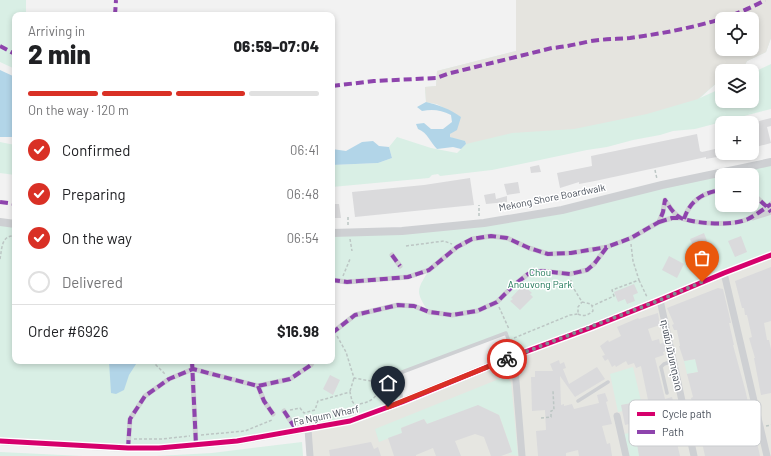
<!DOCTYPE html>
<html lang="en">
<head>
<meta charset="utf-8">
<style>
  body { margin:0; font-family:Barlow,"Noto Sans Lao",sans-serif; background:#f2f2f2; color:#202124; height:100vh; display:flex; flex-direction:column; font-size:15px; white-space:nowrap }
  * { box-sizing:border-box; margin:0 }
  p { font-size:13px; color:#757577 }
  .icon { flex:none; width:22px; height:22px; fill:none; stroke:currentColor; stroke-width:2; stroke-linecap:round; stroke-linejoin:round }
  .map { position:relative; flex:1; overflow:hidden }
  .details { position:absolute; left:12px; top:12px; width:323px; height:352px; display:flex; flex-direction:column; background:#fff; border-radius:8px; box-shadow:0 2px 6px #0003 }
  .details>* { flex:none }
  .buttons { position:absolute; left:715px; top:12px; display:grid; gap:8px }
  .buttons a { display:grid; place-items:center; width:44px; height:44px; border-radius:8px; background:#fff; box-shadow:0 2px 6px #0003; font-size:20px }
  .pin { position:absolute; display:grid; place-items:center; width:34px; height:34px; color:#fff; margin:-41px -17px; border-radius:50% 50% 50% 0; rotate:-45deg; box-shadow:0 0 4px #0007 }
  .pin .icon { rotate:45deg }
  .courier { position:absolute; display:grid; place-items:center; width:40px; height:40px; margin:-20px; border:3px solid #d93025; border-radius:50%; background:#fff; color:#222; box-shadow:0 1px 5px #0007 }
  .headline em { font-style:normal; font-weight:800 }
  .headline div { display:flex; flex-direction:column-reverse }
  .headline { display:flex; align-items:center; justify-content:space-between; height:68px; padding:0 16px }
  h1 { font-size:26px; font-weight:800; line-height:30px }
  .bar { display:grid; grid-template-columns:repeat(4,1fr); gap:6px 4px; align-content:center; height:48px; padding:0 16px }
  .bar i { height:5px; border-radius:3px; background:#e0e0e0 }
  .bar .active { background:#d93025 }
  .bar p { grid-column:span 4 }
  .line { display:flex; align-items:center; gap:10px; padding:0 16px; border-top:1px solid #e0e0e0 }
  .line div { flex:1 }
  ol { padding:0 16px; list-style:none }
  li { display:flex; align-items:center; gap:12px; height:44px }
  li p { margin-inline-start:auto }
  li .icon { padding:4px; border-radius:50%; background:#d93025; color:#fff; stroke-width:4 }
  li:last-child { color:#757577 }
  li i { width:22px; height:22px; border:2px solid #e0e0e0; border-radius:50% }
  .map>svg:first-child { display:block }
  .commercial { fill:#e6e6e1 }
  .green { fill:#d9efe5; fill-rule:evenodd }
  .sand { fill:#e5e4df; fill-rule:evenodd }
  .water { fill:#b2d5e8 }
  .building { fill:#dadadc }
  .lines { fill:none; stroke-linecap:round; stroke-linejoin:round }
  .path { stroke:#bcc6c4; stroke-width:1.5; stroke-dasharray:3 2; stroke-linecap:butt }
  .service { stroke:#ced0d3; stroke-width:3.5 }
  .pedestrian { stroke:#ced0d3; stroke-width:5 }
  .minor { stroke:#ced0d3; stroke-width:7 }
  .tertiary { stroke:#ced0d3; stroke-width:8 }
  .quiet { stroke:#8e44ad; stroke-width:4; stroke-dasharray:8 4; stroke-linecap:butt }
  .cycleway-casing { stroke:#fff; stroke-width:8 }
  .cycleway { stroke:#d6006c; stroke-width:5 }
  .done { stroke:#858a91; stroke-width:4; stroke-dasharray:0 7.2 }
  .route { stroke:#d93025; stroke-width:5 }
  .labels { text-anchor:middle; stroke-width:3; stroke-linejoin:round; paint-order:stroke }
  .street-label { font-size:10px; fill:#4b525d; stroke:#fff }
  .park-label { font-size:10px; fill:#217859; stroke:#fff }
  .key { fill:#fff; stroke:#c9cbce; stroke-width:1 }
  .key-label { font-size:11px; fill:#4b525d }
</style>
</head>
<body>
<div class="map">
<svg width="771" height="456" viewBox="0 0 771 456">
  <rect width="100%" height="100%" fill="#f2f2f2"/>
  <path class="commercial" d="M771 255V456H310L308 429 350 421Z"/>
  <path class="green" d="M0 0H26V15H15V69L0 62Z
    M516 0H771V38L766 52 747 61 743 69H739L738 71H722V80L721 79 700 98 722 88V101H752V73L771 64V109L695 129 673 131 660 135 633 140 607 147 587 150 492 170 440 176 438 174 432 175 429 178 332 187V165L378 163 392 158 389 147 397 137 431 148 457 153 466 144 450 137 461 117 437 104 426 102 425 87 436 86 437 71 516 51ZM722 19H752V49H722Z
    M0 142 15 145V175L0 173Z
    M771 162V255L514 356 506 333 397 374 402 402 308 429 159 448 0 441V222L15 224V361H332V333L355 315 398 305 428 311C415 291 417 290 429 270L408 277 332 280V233L484 223ZM722 175H752V205H722Z
    M710 357 707 365 697 367 698 372 687 374 684 361Z
    M633 367 641 401 622 405 623 411 618 412 610 374Z
    M504 377 511 382 518 456 508 454 512 452 499 415 478 406 427 424 424 419 401 428 402 433 379 442 375 429Z
    M650 429 652 441 639 456H628L624 434Z
    M302 442 303 456H156L212 453Z
    M0 452 83 456H0Z"/>
  <path class="sand" d="M516 0H771V38L766 52 747 61 743 69H739L738 71H722V80L721 79 698 99 647 114 574 129 512 133 466 144 465 141 450 137V134L461 117 437 104 426 102 425 87 436 86 437 71 516 51ZM722 19H752V49H722Z"/>
  <path class="water" d="M0 70 15 77V137H0Z
    M426 102C439 105 450 109 461 117L457 130 450 134V137L465 141 466 144 461 149 453 147 437 149C430 142 428 133 418 129L416 124 424 123 431 129H443L452 122 451 115C441 110 433 109 422 111L417 107Z
    M373 141 379 146 389 147 392 158 378 163 332 165V149L346 151 362 142Z
    M109 361H138L129 375 124 390 116 394 111 393Z"/>
  <path class="building" d="M771 118V126L767 127 771 143 756 147 752 132V123Z
    M697 134 700 151 702 152 715 149 717 157 706 159V157L595 181 579 184V182L560 188 557 173 592 166 591 156Z
    M539 165 541 172 531 173 530 167Z
    M470 178 474 205 355 217 352 192 424 185Z
    M518 182 520 193 507 195 504 184Z
    M495 193 496 199 507 196V202L486 204 484 195Z
    M334 204H339L341 218H332V211H334Z
    M704 233 709 246 696 252 690 239Z
    M741 236 747 252 735 257 728 241Z
    M669 256 684 264 677 278 662 270Z
    M771 267V321L764 323 767 340H769L771 349V393L761 395 754 358H755L749 338 752 337 747 315H745L744 308H742L735 281Z
    M634 284 638 293 633 295 635 301 627 304 625 299 618 302 614 292Z
    M523 285 532 293 530 294 533 297 520 310 510 301 513 299 511 298Z
    M718 288 723 289 731 323H729L734 345H733L745 389 760 456H705L701 438 715 434 717 430 714 428 699 431H697L691 398 693 397 687 374 698 372 695 359 684 361 679 346H680L677 330H674L672 325 674 324 667 308Z
    M658 313 660 325 648 329 652 341 659 339 660 344 664 342 666 351 663 352 664 355 655 358 665 399 672 397 674 404H675L681 429 683 428 685 437 676 439 680 456H639L637 444 658 440 654 425 648 427 647 420 625 425 621 405 648 400 641 366 636 368 634 363 628 365 626 361 616 367 615 365 612 367 608 359 605 361 602 356 605 355 600 346 608 340 609 342 621 336 617 327 638 318 639 319Z
    M559 360 560 364 564 362 566 368 563 369 569 384 597 367 605 379 575 397 560 376 561 405 564 404V406L572 404 574 409 599 403 597 395 605 393 608 401 606 402 612 424 602 426 607 444 610 443 612 456H579L578 450 566 453V456H538L536 431 546 430 545 410 532 411 531 377H535V371H553L550 364Z
    M330 375 340 380 333 395 323 389Z
    M478 405 499 415 512 452 501 456H491L484 437 475 434 455 441 461 456H436L433 448 416 455V456H394L388 438 402 433 401 428 424 419 427 424Z
    M371 442 374 449 378 447 381 456H330L329 450Z"/>
  <g class="lines">
    <path class="path" d="M655 170 657 179
      M479 216V205
      M348 217V226
      M350 239 352 251
      M406 246 444 241 452 244
      M0 259C2 249 1 235 15 236
      M343 276 350 259
      M571 280V284L582 302 591 304 592 306 614 296 612 290 639 280 633 261 631 244
      M639 280 647 297
      M499 307 509 329
      M578 314C584 317 588 315 593 311L592 306
      M337 336 346 352 354 378 382 383 394 391
      M514 338 570 315 578 314V307L582 302
      M152 361 166 375
      M158 361V366
      M350 391 354 378
      M290 410 300 408 304 413 315 410 318 401 350 392 352 401 355 405C365 403 373 402 378 392L373 381
      M541 418 551 417V411L554 410 553 391
      M766 426 771 425
      M201 435 245 431 272 420
      M134 439H161L190 436"/>
    <path class="service" d="M667 393 661 367 664 364 673 361
      M402 401 397 374 506 333 514 355
      M578 401 608 382
      M690 437 714 431"/>
    <path class="pedestrian" d="M752 193 767 207 771 212
      M753 218 771 212
      M684 219C690 200 704 192 722 190
      M659 222 672 218H680
      M392 255 400 266
      M332 280 347 282 408 277 429 270 457 247 472 239 491 236 507 238 529 248 548 254 571 253 607 247
      M332 333 355 315 398 305 414 306 429 312 452 315 477 311 497 302 514 285 528 274 542 271 570 274 587 270 594 264 607 247 631 238 659 222 663 212 665 200C669 206 674 215 681 218 696 224 733 226 748 219 756 215 764 209 771 204
      M192 361 196 445
      M258 386 264 401 273 414
      M284 411 297 431
      M128 448 130 419 145 396 169 379 193 369 258 386 290 379 311 365 313 361"/>
    <path class="minor" d="M724 273 767 456
      M660 300 694 456
      M514 356 522 456
      M617 416 626 456
      M308 429 310 456"/>
    <path class="tertiary" d="M0 222 15 224
      M332 233 402 231 484 223 562 210 662 185 771 162
      M0 441 128 448H159L237 441 350 421 402 402 514 356 590 328 660 300 724 273 771 255"/>
    <path class="quiet" d="M115 15 116 0
      M0 46 15 54
      M332 86 374 81 436 78 447 74 552 48C565 47 577 44 591 41 604 39 617 39 630 38 673 32 727 22 765 0
      M752 193 767 207 771 212
      M0 202 15 204
      M684 219C690 200 704 192 722 190
      M659 222 672 218H680
      M392 255 400 266
      M332 280 347 282 408 277 429 270 457 247 472 239 491 236 507 238 529 248 548 254 571 253 607 247
      M332 333 355 315 398 305 414 306 429 312 452 315 477 311 497 302 514 285 528 274 542 271 570 274 587 270 594 264 607 247 631 238 659 222 663 212 665 200C669 206 674 215 681 218 696 224 733 226 748 219 756 215 764 209 771 204
      M192 361 196 445
      M258 386 264 401 273 414
      M284 411 297 431
      M128 448 130 419 145 396 169 379 193 369 258 386 290 379 311 365 313 361"/>
    <defs>
      <path id="cycleway" d="M0 441 128 448H159L237 441 350 421 402 402 514 356 590 328 660 300 724 273 771 255"/>
    </defs>
    <use href="#cycleway" class="cycleway-casing"/>
    <use href="#cycleway" class="cycleway"/>
  </g>
  <g class="lines">
    <path class="done" d="M507 359 660 300 702 282"/>
    <path class="route" d="M388 407 507 359"/>
  </g>
  <g class="labels">
    <g class="street-label">
      <text transform="translate(552 197) rotate(-11)" y="4">Mekong Shore Boardwalk</text>
      <text transform="translate(672 355) rotate(78)" y="4">ຖະໜົນ ມັນທາຕຸລາດ</text>
      <text transform="translate(326 415) rotate(-12)" y="4">Fa Ngum Wharf</text>
    </g>
    <g class="park-label">
      <text x="540" y="276">Chou<tspan x="540" dy="12">Anouvong Park</tspan></text>
    </g>
  </g>
  <rect x="629" y="400" width="132" height="46" rx="6" class="key"/>
  <rect x="637" y="412" width="18" height="4" fill="#d6006c"/>
  <rect x="637" y="430" width="18" height="4" fill="#8e44ad"/>
  <g class="key-label">
    <text x="662" y="418">Cycle path</text>
    <text x="662" y="436">Path</text>
  </g>
</svg>
<div class="buttons">
<a><svg class="icon" aria-label="locate" viewBox="0 0 24 24"><circle cx="12" cy="12" r="6"/><path d="M12 2v4M12 18v4M2 12h4M18 12h4"/></svg></a>
<a><svg class="icon" aria-label="layers" viewBox="0 0 24 24"><path d="M12 4l9 5-9 5-9-5zM3 14l9 5 9-5"/></svg></a>
<a>+</a>
<a>−</a>
</div>
<div class="pin" style="left:702px;top:282px;background:#ea580c"><svg class="icon" aria-label="bag" viewBox="0 0 24 24"><path d="M5 8h14l-1 12H6zM9 8a3 3 0 0 1 6 0"/></svg></div>
<div class="pin" style="left:388px;top:407px;background:#1f2937"><svg class="icon" aria-label="home" viewBox="0 0 24 24"><path d="M3 11l9-7 9 7M6 9v11h12V9"/></svg></div>
<div class="courier" style="left:507px;top:359px"><svg class="icon" aria-label="bike" viewBox="0 0 24 24"><circle cx="6" cy="16" r="4"/><circle cx="18" cy="16" r="4"/><path d="M6 16l4-8h5l3 8M10 8l3 8H6M13 5h3"/></svg></div>
<section class="details">
<div class="headline"><div><h1>2 min</h1><p>Arriving in</p></div><em>06:59–07:04</em></div>
<div class="bar"><i class="active"></i><i class="active"></i><i class="active"></i><i></i><p>On the way · 120 m</p></div>
<ol>
<li><svg class="icon" aria-label="check" viewBox="0 0 24 24"><path d="M5 12l5 5 9-10"/></svg>Confirmed<p>06:41</p></li>
<li><svg class="icon" aria-label="check" viewBox="0 0 24 24"><path d="M5 12l5 5 9-10"/></svg>Preparing<p>06:48</p></li>
<li><svg class="icon" aria-label="check" viewBox="0 0 24 24"><path d="M5 12l5 5 9-10"/></svg>On the way<p>06:54</p></li>
<li><i></i>Delivered</li>
</ol>
<div class="line" style="height:52px"><div>Order #6926</div><b>$16.98</b></div>
</section>
</div>
</body>
</html>
